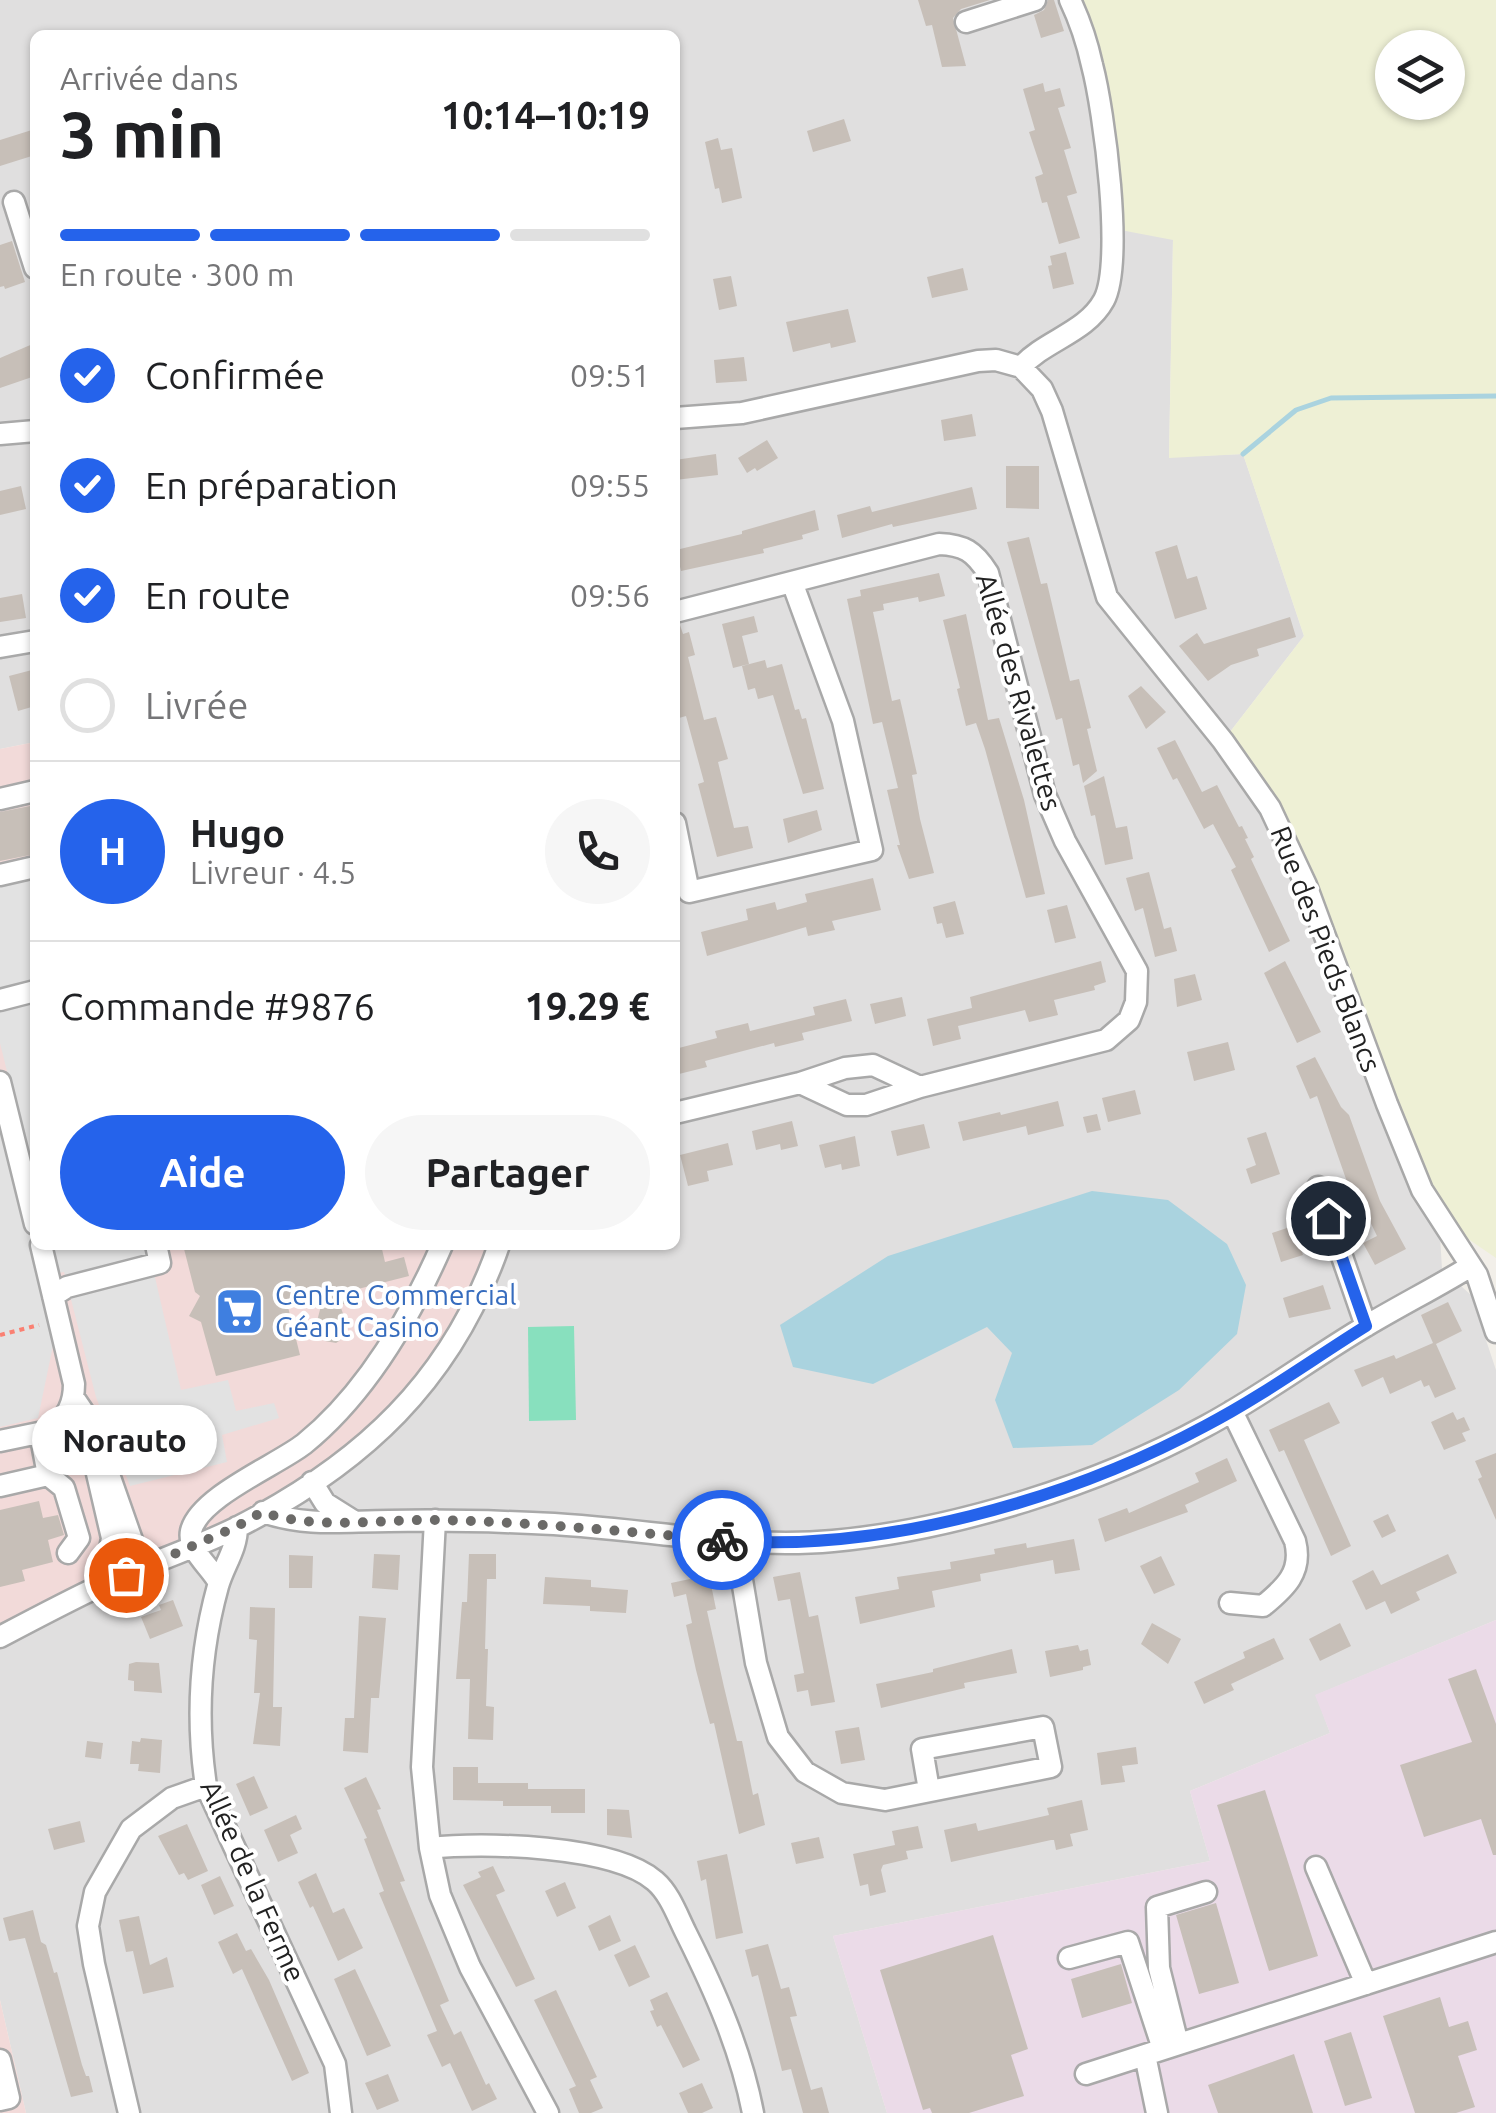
<!DOCTYPE html>
<html lang="fr">
<head>
<meta charset="utf-8">
<style>
  body { margin:0; font-family:Ubuntu,sans-serif; background:#f6f6f6; color:#202124; height:100vh; display:flex; flex-direction:column; font-size:38px; white-space:nowrap }
  * { box-sizing:border-box; margin:0 }
  p { font-size:32px; color:#757577 }
  .icon { flex:none; width:55px; height:55px; fill:none; stroke:currentColor; stroke-width:2; stroke-linecap:round; stroke-linejoin:round }
  .map { position:relative; flex:1; overflow:hidden }
  .panel { position:absolute; left:30px; top:30px; width:650px; height:1220px; display:flex; flex-direction:column; background:#fff; border-radius:15px; box-shadow:0 2px 8px #0004 }
  .panel>* { flex:none }
  .buttons { position:absolute; left:1375px; top:30px; display:grid; gap:20px }
  .buttons a { display:grid; place-items:center; width:90px; height:90px; border-radius:50%; background:#fff; box-shadow:0 2px 8px #0004; font-size:50px }
  .pin { position:absolute; display:grid; place-items:center; width:85px; height:85px; color:#fff; margin:-42px; border:5px solid #fff; border-radius:50%; box-shadow:0 2px 10px #0007 }
  .courier { position:absolute; display:grid; place-items:center; width:100px; height:100px; margin:-50px; border:8px solid #2563eb; border-radius:50%; background:#fff; color:#222; box-shadow:0 2px 12px #0007 }
  .bubble { position:absolute; height:70px; border-radius:35px; background:#fff; box-shadow:0 2px 8px #0004; font-size:32px; font-weight:600; line-height:70px; text-align:center }
  .head em { font-style:normal; font-weight:600 }
  .head div { display:flex; flex-direction:column-reverse }
  .head { display:flex; align-items:center; justify-content:space-between; height:170px; padding:0 30px }
  h1 { font-size:65px; font-weight:600; line-height:75px }
  .bar { display:grid; grid-template-columns:repeat(4,1fr); gap:15px 10px; align-content:center; height:120px; padding:0 30px }
  .bar i { height:12px; border-radius:8px; background:#e0e0e0 }
  .bar .current { background:#2563eb }
  .bar p { grid-column:span 4 }
  .line { display:flex; align-items:center; gap:25px; padding:0 30px; border-top:2px solid #e0e0e0 }
  .line div { flex:1 }
  .round { display:grid; place-items:center; flex:none; width:105px; height:105px; border-radius:52px; background:#f6f6f6 }
  ol { padding:0 30px; list-style:none }
  li { display:flex; align-items:center; gap:30px; height:110px }
  li p { margin-inline-start:auto }
  li .icon { padding:10px; border-radius:50%; background:#2563eb; color:#fff; stroke-width:4 }
  li:last-child { color:#757577 }
  li i { width:55px; height:55px; border:5px solid #e0e0e0; border-radius:50% }
  .primary-button { display:flex; gap:20px; margin-top:auto; padding:20px 30px }
  .primary-button a { flex:1; height:115px; border-radius:60px; background:#2563eb; color:#fff; font-size:40px; font-weight:600; line-height:115px; text-align:center }
  .primary-button a+a { background:#f6f6f6; color:#202124 }
  .map>svg:first-child { display:block }
  .residential { fill:#e0dfdf }
  .commercial { fill:#f2dad9 }
  .industrial { fill:#ebdbe8 }
  .farmland { fill:#eef0d5; fill-rule:evenodd }
  .pitch { fill:#88e0be }
  .parking { fill:#e2e2e2 }
  .water { fill:#aad3df }
  .lines { fill:none; stroke-linecap:round; stroke-linejoin:round }
  .stream { stroke:#aad3df; stroke-width:5 }
  .building { fill:#c7bfb8 }
  .minor-casing { stroke:#a9a9a9; stroke-width:25 }
  .path { stroke:#fa8072; stroke-width:4; stroke-dasharray:5 5; stroke-linecap:butt }
  .minor { stroke:#fff; stroke-width:20 }
  .done { stroke:#6b6a68; stroke-width:10; stroke-dasharray:0 18 }
  .route { stroke:#2563eb; stroke-width:12 }
  .labels { text-anchor:middle; stroke-width:8; stroke-linejoin:round; paint-order:stroke }
  .street-label { font-size:28px; fill:#222; stroke:#fff }
  .shop-label { font-size:28px; fill:#366cbe; stroke:#fff; text-anchor:start }
</style>
</head>
<body>
<div class="map">
<svg width="1496" height="2113" viewBox="0 0 1496 2113">
  <rect width="100%" height="100%" fill="#f2efe9"/>
  <path class="residential" d="M0 0H1070L1173 239 1169 457 1243 454 1304 636 1223 741 1270 808 1439 1219 1442 1269 1471 1295 1496 1370V1620L1316 1695 1330 1733 1190 1791 1210 1861 833 1936 887 2113H26L0 2000V1637L499 1245H675V35H35V742L0 749Z"/>
  <path class="commercial" d="M35 742V1245H499L429 1379 340 1465 0 1637V749Z
    M0 2000 26 2113H0Z"/>
  <path class="industrial" d="M1496 1620V2113H887L833 1936 1210 1861 1190 1791 1330 1733 1315 1695Z"/>
  <path class="farmland" d="M1070 0H1496V1258L1439 1219 1306 885 1223 741 1304 636 1243 454 1169 458 1173 240 1110 228 1109 180ZM1392 48H1448V102H1392Z"/>
  <path class="pitch" d="M574 1326 576 1420 529 1421 528 1327Z"/>
  <path class="parking" d="M35 876V1184L0 1043V885Z
    M0 1113 55 1336 38 1418 0 1427Z
    M50 1245H158L154 1273 181 1390 228 1380 236 1411 274 1403 279 1418 222 1435 227 1462 130 1486 96 1397 64 1272 57 1273Z"/>
  <path class="water" d="M1092 1191 1168 1200 1227 1244 1246 1285 1237 1334 1179 1390 1092 1445 1013 1448 995 1400 1012 1353 987 1327 873 1384 793 1367 780 1325 888 1256Z"/>
  <g class="lines">
    <path class="stream" d="M1243 454 1296 410 1331 398 1496 396"/>
  </g>
  <path class="building" d="M918 0H990L961 9 953 18 966 66 942 67 932 25 926 26Z
    M1048 0H1054L1064 31 1041 38 1034 15 1044 10Z
    M1043 83 1045 92 1060 88 1065 106 1058 108 1071 148 1064 150 1077 193 1067 196 1080 238 1059 244 1047 202 1042 203 1035 177 1043 174 1029 132 1035 130 1023 89Z
    M844 119 851 141 813 152 807 131Z
    M35 129V155L0 166V140Z
    M718 138 721 150 732 148 742 198 722 203 719 188 715 189 705 142Z
    M12 241 25 282 5 289 4 286 0 287V245Z
    M1066 252 1074 284 1053 289 1048 266 1052 265 1050 256Z
    M963 268 968 290 932 298 927 277Z
    M731 276 737 306 719 310 713 279Z
    M848 309 856 342 831 348 830 343 793 352 786 322Z
    M35 343V376L0 388V358Z
    M744 357 747 381 716 383 714 360Z
    M972 414 976 436 944 441 941 420Z
    M767 440 778 458 757 471 755 468 747 473 738 458Z
    M716 454 718 475 675 480V460Z
    M1006 466H1039V509L1006 508Z
    M21 486 26 509 0 515V491Z
    M972 487 977 509 893 527 892 524 842 538 837 515 870 506 872 512Z
    M815 510 819 530 802 535 803 539 763 549 764 553 681 571 676 550 742 534V531Z
    M1029 537 1041 584 1047 583 1070 681 1079 679 1091 728 1087 729 1097 771 1083 783 1079 764 1073 766 1062 718 1056 720 1007 542Z
    M1177 545 1187 579 1197 576 1207 609 1175 619 1155 552Z
    M939 573 945 596 919 602 918 597 883 604 884 610 873 612 892 701 900 699 904 716 917 774 912 775 920 819 934 873 909 879 897 845H900L887 790 898 788 882 722 873 724 847 599 861 596 860 590Z
    M22 594 26 618 0 622V598Z
    M966 614 988 720 999 718 1024 800 1045 894 1026 898 985 749 976 723 966 726 957 689 960 688 943 620Z
    M754 616 758 632 742 636 749 664 733 668 722 624Z
    M1290 617 1296 637 1257 649 1259 656 1231 665 1208 681 1179 646 1197 633 1204 644Z
    M675 625H680L683 634 689 632 695 655 688 657 704 720 716 717 728 759 718 762 734 828 748 826 753 848 717 857 698 784 704 782 686 716 679 718 675 701Z
    M765 660 767 668 782 664 795 710 799 709 802 719 806 718 824 789 803 794 773 695 758 699 755 688 748 690 742 666Z
    M32 670 35 706 18 711 9 676Z
    M1141 686 1166 712 1146 729 1128 696Z
    M1175 740 1202 792 1217 785 1239 827 1242 826 1248 838 1245 839 1254 857 1251 859 1290 941 1269 952 1231 870 1236 867 1213 824 1204 829 1177 778 1173 780 1157 748Z
    M1104 776 1116 828 1127 826 1133 859 1105 865 1095 815 1091 816 1084 786Z
    M35 805V854L0 861V812Z
    M817 810 822 830 788 843 783 819Z
    M1149 872 1164 929 1171 927 1177 951 1155 957 1143 908 1135 911 1126 878Z
    M873 878 881 910 832 921 835 930 808 936 806 927 707 956 701 932 748 920 746 909 775 902 777 910 807 902 805 894Z
    M955 901 964 934 946 938 942 923 937 924 933 907Z
    M1067 905 1076 938 1055 943 1047 910Z
    M1101 961 1106 982 1094 986 1095 990 1054 1000 1058 1015 1029 1022 1025 1010 958 1026 961 1039 933 1046 927 1019 972 1008 970 997Z
    M1285 961 1321 1032 1297 1043 1264 973Z
    M1195 974 1202 1000 1177 1007 1174 979Z
    M902 997 906 1016 875 1024 870 1004Z
    M846 999 852 1021 802 1033 804 1040 775 1047 774 1043 705 1061 707 1067 675 1075V1049L717 1038 715 1031 748 1023 750 1031 815 1015 813 1007Z
    M1228 1042 1235 1070 1194 1081 1187 1052Z
    M1315 1057 1341 1107 1349 1115 1380 1201 1406 1249 1375 1265 1363 1243 1377 1236 1364 1209 1360 1210 1346 1179 1317 1096 1310 1099 1296 1066Z
    M1135 1090 1141 1114 1108 1122 1102 1098Z
    M1058 1101 1064 1126 1028 1135 1026 1126 963 1141 958 1122 1000 1112 1001 1115Z
    M1097 1114 1101 1130 1087 1133 1083 1117Z
    M792 1121 798 1146 781 1150 780 1144 756 1150 752 1131Z
    M924 1124 930 1148 897 1156 891 1131Z
    M1266 1132 1280 1174 1251 1184 1246 1169 1256 1165 1247 1138Z
    M855 1136 860 1166 842 1170 841 1164 825 1168 819 1145Z
    M728 1143 733 1165 707 1171 709 1181 688 1186 680 1155Z
    M1293 1226 1303 1255 1281 1262 1272 1233Z
    M183 1245H381L385 1262 404 1257 409 1276 358 1289 361 1300 340 1305 348 1328 345 1337 336 1343 325 1341 314 1333 323 1298 288 1307 300 1355 216 1376 201 1322 189 1316 200 1296 195 1292Z
    M1323 1285 1331 1309 1289 1318 1283 1298Z
    M1448 1302 1462 1331 1436 1344 1456 1389 1435 1398 1429 1385 1424 1387 1421 1380 1390 1394 1383 1377 1362 1387 1354 1370 1394 1355 1396 1359 1433 1343 1421 1315Z
    M1329 1402 1340 1423 1304 1440 1351 1546 1331 1556 1284 1450 1279 1452 1269 1430Z
    M1453 1412 1457 1420 1464 1417 1470 1430 1462 1433 1466 1441 1444 1450 1431 1422Z
    M1496 1453V1520L1478 1479 1482 1477 1475 1461Z
    M1227 1458 1237 1481 1185 1505 1188 1512 1105 1542 1098 1519 1127 1508 1129 1513 1199 1482 1195 1473Z
    M39 1501 43 1518 58 1515 64 1535 48 1540 53 1562 22 1570 25 1581 0 1587V1510Z
    M1388 1514 1396 1531 1382 1538 1373 1521Z
    M1074 1539 1080 1570 1055 1574 1053 1560 980 1574 981 1581 932 1591 935 1607 860 1624 855 1597 899 1589 897 1577 951 1569 950 1562 995 1554 994 1549 1026 1543 1027 1548Z
    M374 1554 400 1555 398 1590 372 1588Z
    M469 1554H496V1579H487L485 1649H488L486 1706 494 1707 493 1740 468 1739 470 1679H456L462 1602H467Z
    M1448 1554 1457 1573 1416 1592 1420 1600 1391 1614 1385 1601 1366 1610 1352 1581 1373 1570 1381 1585Z
    M289 1555 313 1556 312 1588H289Z
    M1161 1556 1175 1585 1154 1594 1140 1566Z
    M800 1572 809 1617 818 1615 835 1702 811 1706 808 1690 797 1692 794 1675 804 1673 790 1599 778 1601 773 1577Z
    M709 1575 716 1609 707 1611 724 1687 737 1741H742L753 1795 758 1793 765 1825 739 1834 714 1723 710 1724 696 1670 686 1625 692 1623 686 1594 674 1597 671 1583Z
    M545 1577 591 1580V1587L628 1590 626 1613 590 1611V1606L543 1604Z
    M173 1600 183 1626 150 1639 141 1617 161 1610 159 1605Z
    M250 1607 275 1608 273 1707H282L280 1746 253 1744 260 1693H254L257 1640 249 1639Z
    M359 1616 386 1618 379 1698H371L368 1753 343 1751 345 1718H354Z
    M1152 1623 1181 1639 1168 1664 1141 1644Z
    M1340 1623 1351 1646 1320 1661 1309 1639Z
    M1274 1638 1284 1659 1231 1684 1234 1690 1204 1704 1194 1682 1245 1658 1243 1652Z
    M1078 1645 1080 1651 1088 1649 1091 1665 1083 1667V1670L1050 1677 1045 1651Z
    M1012 1649 1017 1673 964 1683 965 1688 881 1708 876 1684 933 1672V1669Z
    M136 1662 159 1663 162 1693 134 1691V1681L128 1680 129 1664Z
    M1476 1669 1496 1724V1855H1493L1481 1819 1424 1837 1400 1765 1472 1742 1448 1679Z
    M859 1727 865 1760 841 1764 835 1731Z
    M141 1738 162 1740 160 1773 138 1771 139 1764H130L132 1741 140 1742Z
    M87 1741 103 1743 101 1759 85 1757Z
    M1136 1747 1138 1764 1122 1766 1125 1782 1101 1785 1097 1753Z
    M453 1767H478V1783H528V1789H585V1813H551V1806H503V1801L453 1800Z
    M254 1776 268 1808 250 1816 236 1784Z
    M366 1777 381 1809 377 1810 405 1881 400 1882 449 2001 440 2005 454 2035 461 2031 486 2085 489 2083 497 2099 472 2111 450 2063 442 2067 427 2035 437 2031 379 1893 384 1891 364 1839 367 1838 344 1788Z
    M1265 1790 1318 1956 1269 1971 1217 1805Z
    M1082 1800 1088 1830 1070 1834 1073 1846 1056 1850 1054 1840H1051L951 1862 944 1830 976 1823 978 1831 1049 1815 1047 1808Z
    M607 1809 629 1810 632 1838 607 1835Z
    M296 1815 302 1829 290 1835 298 1853 278 1862 264 1830Z
    M80 1821 85 1842 54 1850 48 1829Z
    M187 1824 208 1871 188 1880 184 1873 179 1875 158 1836Z
    M918 1826 923 1848 906 1851 908 1859 883 1865 881 1870 886 1892 870 1896 868 1884 860 1886 853 1854 895 1845 892 1831Z
    M819 1837 824 1858 796 1864 791 1843Z
    M727 1854 743 1933 716 1939 706 1879 701 1881 697 1861Z
    M493 1866 505 1891 496 1895 535 1979 516 1987 463 1885 481 1877 478 1872Z
    M316 1873 333 1913 344 1908 363 1948 338 1961 313 1906 310 1908 298 1882Z
    M220 1876 234 1906 214 1915 201 1885Z
    M565 1882 576 1908 557 1917 545 1891Z
    M1216 1903 1239 1983 1199 1994 1176 1915Z
    M33 1910 41 1942 46 1945 54 1973 57 1972 82 2065 86 2076H89L93 2092 71 2097 25 1938 9 1941 3 1918Z
    M610 1915 621 1941 599 1951 588 1926Z
    M139 1916 150 1965 167 1957 174 1987 143 1994 133 1951 126 1952 119 1920Z
    M237 1933 246 1951 251 1949 269 1980 309 2073 292 2081 242 1969 233 1974 218 1942Z
    M993 1935 1028 2049 1011 2055 1024 2096 969 2113H932L930 2108 923 2110 880 1970Z
    M768 1944 781 1989 789 1987 797 2016 790 2017 811 2090 822 2087 829 2113H803L791 2069 782 2071 758 1975 752 1977 745 1950Z
    M635 1945 650 1977 629 1987 614 1955Z
    M1121 1964 1132 2003 1082 2018 1071 1979Z
    M355 1969 391 2046 367 2056 334 1979Z
    M556 1990 597 2077 590 2080 603 2108 591 2113H579L569 2089 576 2086 534 2000Z
    M667 1992 700 2060 683 2068 661 2025 657 2027 650 2011 654 2010 650 2000Z
    M1440 1997 1449 2027 1468 2021 1477 2050 1458 2056 1475 2107 1456 2113H1415L1383 2016Z
    M1351 2032 1372 2098 1345 2106 1324 2041Z
    M1294 2054 1313 2113H1218L1208 2085Z
    M388 2074 399 2101 377 2110 365 2083Z
    M702 2083 713 2108 702 2113H688L679 2093Z"/>
  <g class="lines">
    <defs>
      <path id="minor" d="M966 22 1035 0
        M14 202 35 268
        M1021 367C1045 340 1086 333 1104 300 1124 262 1104 110 1092 65 1087 42 1080 21 1070 0
        M675 418 742 413 978 361 996 360 1021 367 1042 389 1052 411 1107 597 1223 741 1270 808 1306 885 1387 1104 1422 1190 1477 1275 1496 1332
        M0 434 35 431
        M675 612 939 544C964 545 974 551 988 573L1045 795 1065 841 1137 971 1136 1002 1129 1020 1106 1040 920 1087 866 1105H847L800 1083
        M0 647 35 641
        M0 799 35 791
        M675 823 689 892 872 850 843 721 792 582
        M0 875 35 867
        M0 1000 35 991
        M0 1082 35 1224
        M675 1113 800 1083 845 1068 873 1065 920 1087
        M1318 1187 1366 1326
        M41 1245 74 1384C74 1405 67 1415 53 1430
        M53 1296 67 1287 160 1263 156 1245
        M74 1398 91 1423 133 1543 148 1566
        M0 1441 53 1430 79 1439 92 1452 112 1538 104 1584
        M48 1475 64 1488 79 1538 68 1553
        M312 1482 325 1503 352 1520
        M0 1486 48 1475 40 1433
        M263 1512C308 1527 343 1521 389 1521 437 1520 485 1521 532 1523 633 1526 733 1550 833 1541 955 1530 1099 1484 1206 1426 1262 1396 1312 1358 1366 1326 1401 1305 1437 1287 1471 1266
        M435 1520 422 1767 430 1848 440 1895 470 1967 548 2113
        M237 1527C237 1549 224 1565 218 1586 200 1651 196 1719 206 1786L335 2064 341 2113
        M743 1542 740 1568 756 1663 778 1737 805 1772 842 1793 885 1800 1051 1767 1043 1727 922 1749 929 1790
        M219 1583C211 1567 187 1550 191 1531 199 1497 277 1465 304 1444 367 1393 410 1318 442 1245
        M1230 1603 1263 1606C1285 1588 1303 1572 1295 1541L1232 1411
        M0 1637C34 1619 68 1601 102 1585 146 1564 193 1549 236 1528 362 1464 452 1381 499 1245
        M430 1848C482 1842 614 1845 655 1881 670 1894 677 1915 686 1933 715 1991 741 2050 753 2113
        M1316 1867 1366 1984
        M1069 1958 1128 1942 1163 2049
        M1178 2044 1159 1968 1157 1907 1206 1892
        M1145 2055 1157 2113
        M0 2060 9 2098 0 2100
        M1086 2074 1496 1942
        M129 2113 94 1964 88 1926 95 1892 131 1829 172 1798 206 1786"/>
    </defs>
    <use href="#minor" class="minor-casing"/>
    <path class="path" d="M0 1335 39 1325"/>
    <use href="#minor" class="minor"/>
  </g>
  <g class="lines">
    <path class="done" d="M126 1575 236 1527 262 1512C318 1531 379 1519 438 1520 533 1522 627 1532 722 1540"/>
    <path class="route" d="M722 1540C878 1554 1068 1500 1205 1426 1261 1397 1313 1359 1366 1326L1328 1218"/>
  </g>
  <defs>
    <symbol id="supermarket-square" viewBox="-11 -11 22 22"><rect x="-9" y="-9" width="18" height="18" rx="4" fill="#3f7fe0" stroke="#fff"/><path d="M-6-5.5h2.5l.6 2H6L4.5 2H-2.5L-4.4-4H-6ZM-1.5 3.2a1.3 1.3 0 1 0 .1 0ZM3 3.2a1.3 1.3 0 1 0 .1 0Z" fill="#fff"/></symbol>
  </defs>
  <g fill-rule="evenodd">
    <use href="#supermarket-square" x="212" y="1284" width="55" height="55"/>
  </g>
  <g class="labels">
    <g class="street-label">
      <text transform="translate(1019 692) rotate(74)" y="10">Allée des Rivalettes</text>
      <text transform="translate(1326 949) rotate(69)" y="10">Rue des Pieds Blancs</text>
      <text transform="translate(253 1881) rotate(66)" y="10">Allée de la Ferme</text>
    </g>
    <g class="shop-label">
      <text x="275" y="1305">Centre Commercial<tspan x="275" dy="32">Géant Casino</tspan></text>
    </g>
  </g>
</svg>
<div class="buttons">
<a><svg class="icon" aria-label="layers" viewBox="0 0 24 24"><path d="M12 4l9 5-9 5-9-5zM3 14l9 5 9-5"/></svg></a>
</div>
<div class="pin" style="left:126px;top:1575px;background:#ea580c"><svg class="icon" aria-label="bag" viewBox="0 0 24 24"><path d="M5 8h14l-1 12H6zM9 8a3 3 0 0 1 6 0"/></svg></div>
<div class="pin" style="left:1328px;top:1218px;background:#1f2937"><svg class="icon" aria-label="home" viewBox="0 0 24 24"><path d="M3 11l9-7 9 7M6 9v11h12V9"/></svg></div>
<div class="courier" style="left:722px;top:1540px"><svg class="icon" aria-label="bike" viewBox="0 0 24 24"><circle cx="6" cy="16" r="4"/><circle cx="18" cy="16" r="4"/><path d="M6 16l4-8h5l3 8M10 8l3 8H6M13 5h3"/></svg></div>
<div class="bubble" style="left:32px;top:1405px;width:185px">Norauto</div>
<section class="panel">
<div class="head"><div><h1>3 min</h1><p>Arrivée dans</p></div><em>10:14–10:19</em></div>
<div class="bar"><i class="current"></i><i class="current"></i><i class="current"></i><i></i><p>En route · 300 m</p></div>
<ol>
<li><svg class="icon" aria-label="check" viewBox="0 0 24 24"><path d="M5 12l5 5 9-10"/></svg>Confirmée<p>09:51</p></li>
<li><svg class="icon" aria-label="check" viewBox="0 0 24 24"><path d="M5 12l5 5 9-10"/></svg>En préparation<p>09:55</p></li>
<li><svg class="icon" aria-label="check" viewBox="0 0 24 24"><path d="M5 12l5 5 9-10"/></svg>En route<p>09:56</p></li>
<li><i></i>Livrée</li>
</ol>
<div class="line" style="height:180px"><b class="round" style="background:#2563eb;color:#fff">H</b><div><b>Hugo</b><p>Livreur · 4.5</p></div><a class="round"><svg class="icon" aria-label="phone" viewBox="0 0 24 24"><path d="M5 4h4l2 5-3 2q2 4 5 5l2-3 5 2v4C11 20 4 13 5 4z"/></svg></a></div>
<div class="line" style="height:130px"><div>Commande #9876</div><b>19.29 €</b></div>
<div class="primary-button"><a>Aide</a><a>Partager</a></div>
</section>
</div>
</body>
</html>
